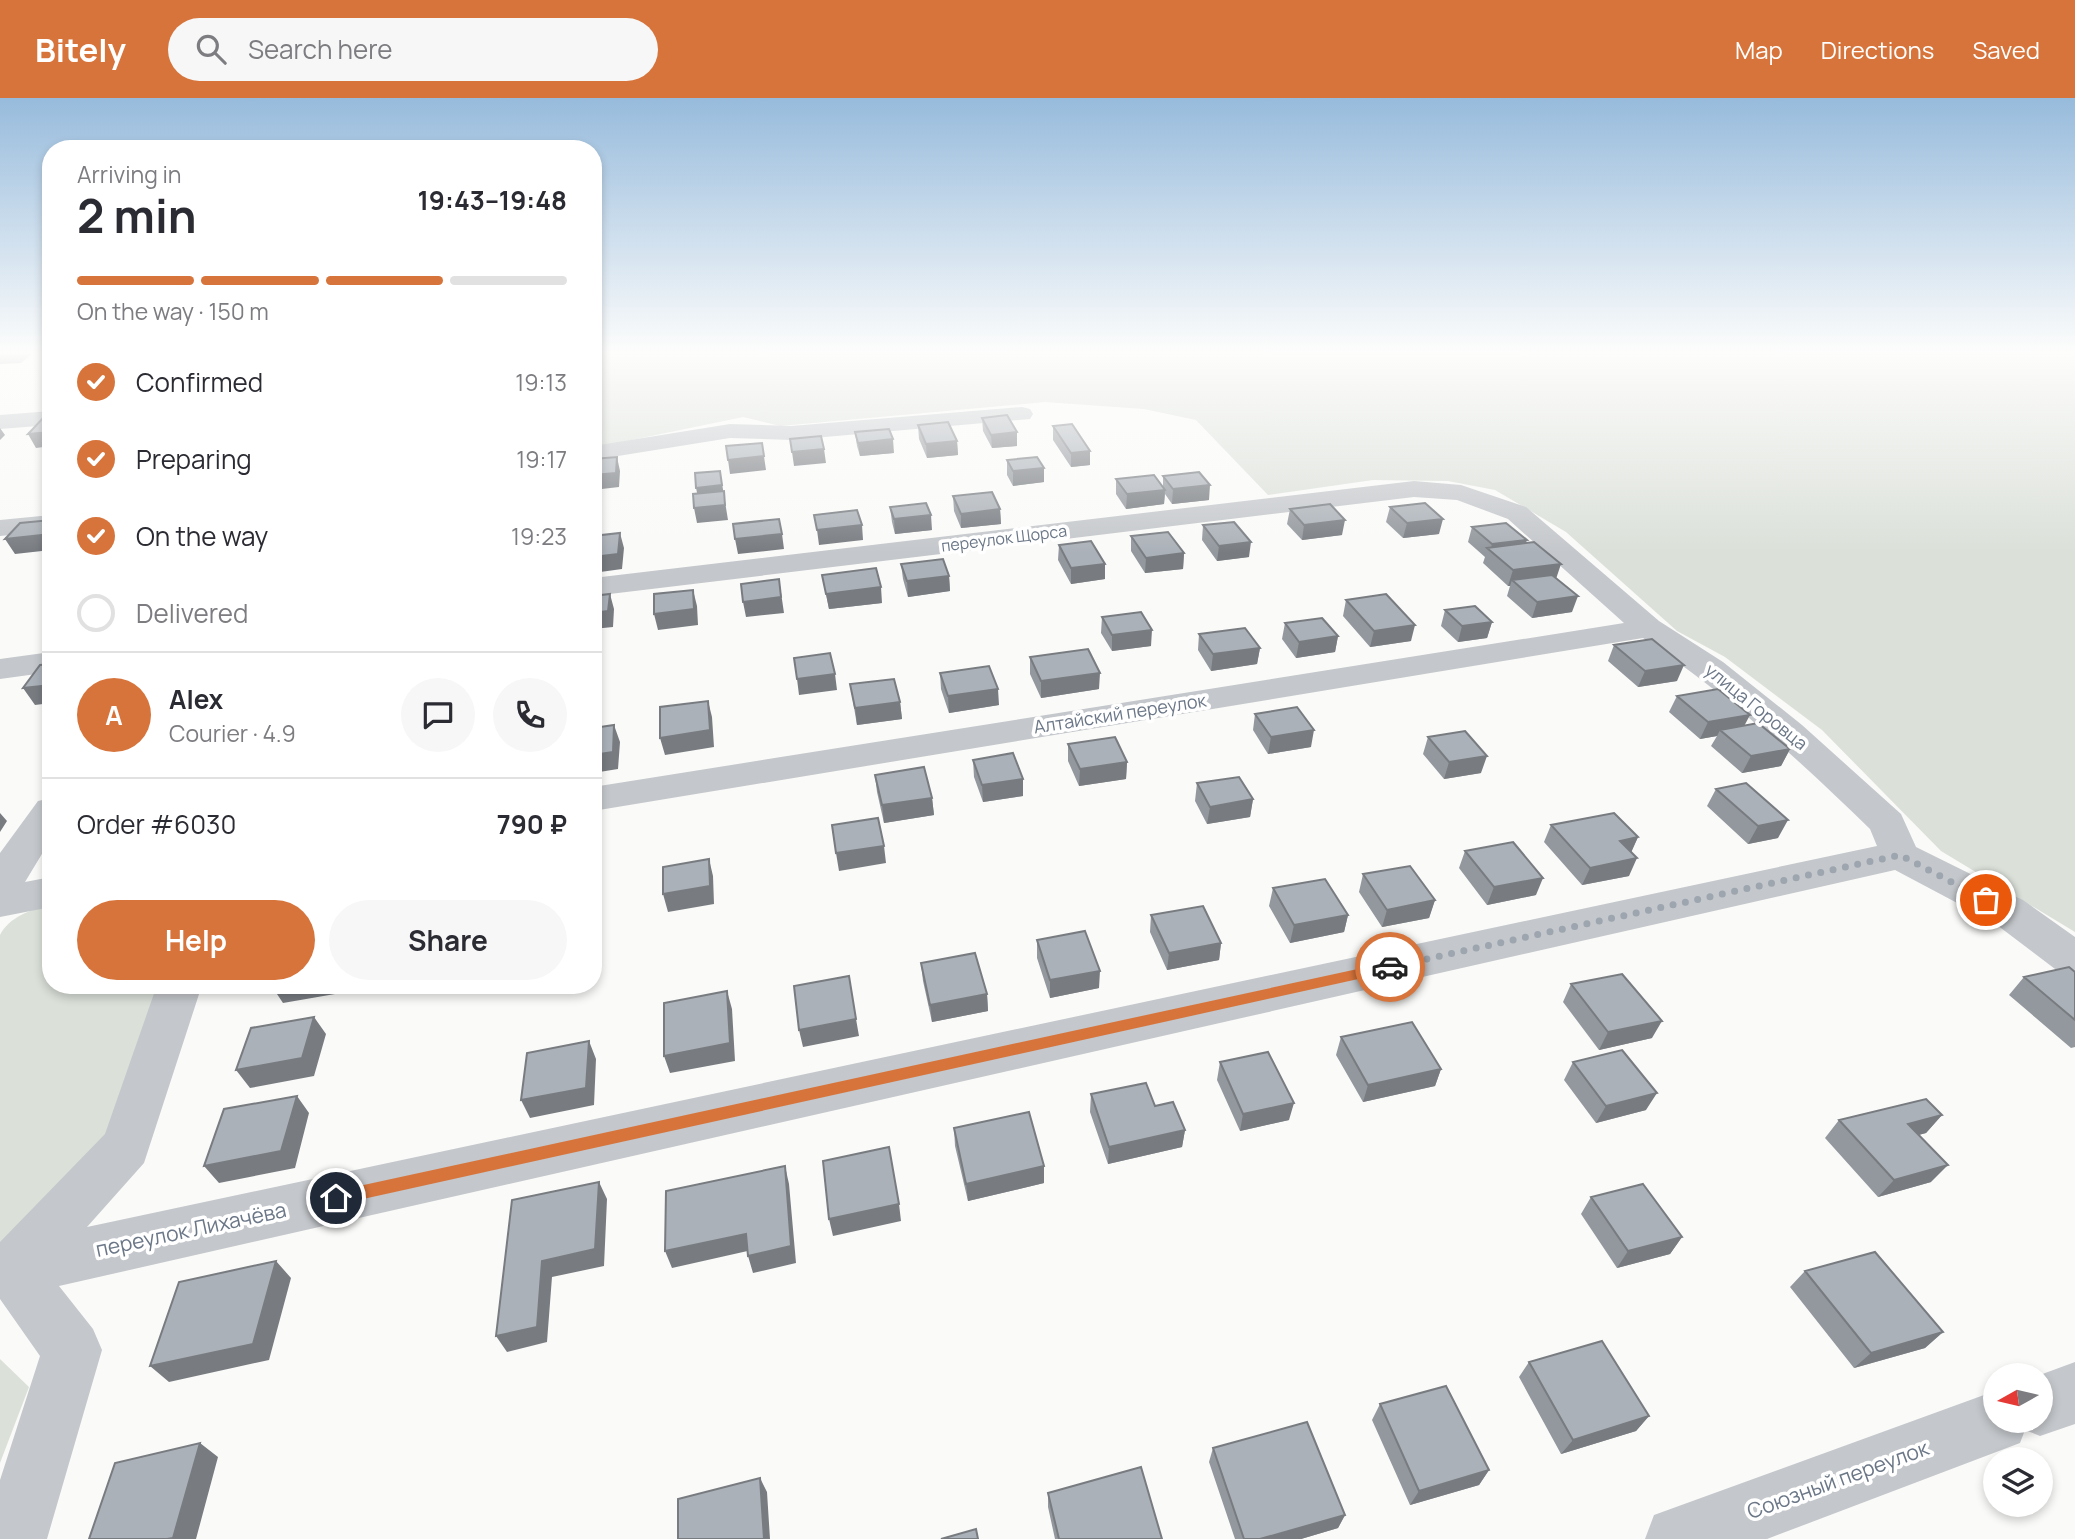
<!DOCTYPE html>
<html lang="en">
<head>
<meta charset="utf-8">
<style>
  body { margin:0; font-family:Manrope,sans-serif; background:#f7f7f7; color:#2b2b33; height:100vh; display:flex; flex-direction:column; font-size:26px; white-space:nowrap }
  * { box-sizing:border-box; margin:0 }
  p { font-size:23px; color:#7c7c81 }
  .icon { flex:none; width:38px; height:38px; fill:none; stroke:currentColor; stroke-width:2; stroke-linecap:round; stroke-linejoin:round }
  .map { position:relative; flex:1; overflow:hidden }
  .side { position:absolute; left:42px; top:42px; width:560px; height:854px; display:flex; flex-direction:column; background:#fff; border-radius:28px; box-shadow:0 4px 10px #0003 }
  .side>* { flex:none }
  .needle { width:46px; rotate:262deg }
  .buttons { position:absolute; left:1983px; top:1265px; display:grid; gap:14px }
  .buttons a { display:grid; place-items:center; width:70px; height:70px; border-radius:50%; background:#fff; box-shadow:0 4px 10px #0003; font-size:35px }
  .pin { position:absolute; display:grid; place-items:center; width:60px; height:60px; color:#fff; margin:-30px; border:4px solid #fff; border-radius:50%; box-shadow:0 2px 7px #0007 }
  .courier { position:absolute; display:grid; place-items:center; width:70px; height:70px; margin:-35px; border:5px solid #d7743b; border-radius:50%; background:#fff; color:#222; box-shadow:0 2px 9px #0007 }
  .overview em { font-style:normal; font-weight:700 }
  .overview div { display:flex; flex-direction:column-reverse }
  .overview { display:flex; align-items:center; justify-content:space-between; height:119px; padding:0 35px }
  h1 { font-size:46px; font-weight:700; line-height:52px }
  .bar { display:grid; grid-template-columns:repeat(4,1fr); gap:10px 7px; align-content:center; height:84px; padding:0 35px }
  .bar i { height:9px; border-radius:5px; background:#e1e1e2 }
  .bar .current { background:#d7743b }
  .bar p { grid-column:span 4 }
  .line { display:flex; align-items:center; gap:18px; padding:0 35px; border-top:2px solid #e1e1e2 }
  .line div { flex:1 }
  .round { display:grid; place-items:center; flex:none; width:74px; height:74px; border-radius:37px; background:#f7f7f7 }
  ol { padding:0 35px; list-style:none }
  li { display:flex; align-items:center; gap:21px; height:77px }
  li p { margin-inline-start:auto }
  li .icon { padding:7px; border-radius:50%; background:#d7743b; color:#fff; stroke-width:4 }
  li:last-child { color:#7c7c81 }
  li i { width:38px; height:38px; border:4px solid #e1e1e2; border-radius:50% }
  .primary-button { display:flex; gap:14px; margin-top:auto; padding:14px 35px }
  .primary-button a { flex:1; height:80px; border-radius:42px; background:#d7743b; color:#fff; font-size:28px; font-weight:700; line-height:80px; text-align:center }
  .primary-button a+a { background:#f7f7f7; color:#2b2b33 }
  header { display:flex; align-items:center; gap:42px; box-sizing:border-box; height:98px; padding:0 35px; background:#d7743b; color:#fff }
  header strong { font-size:33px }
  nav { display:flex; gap:38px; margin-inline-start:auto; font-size:24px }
  .search { width:490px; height:63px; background:#f7f7f7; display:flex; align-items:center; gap:18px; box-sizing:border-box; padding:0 24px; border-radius:38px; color:#7c7c81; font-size:26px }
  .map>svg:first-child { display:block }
  .green { fill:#dbe0d9 }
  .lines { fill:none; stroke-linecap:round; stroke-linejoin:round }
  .street { fill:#c4c7cb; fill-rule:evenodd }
  .wall { fill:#93989e }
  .shaded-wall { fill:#787c81 }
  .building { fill:#abb1b8; stroke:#787c81; stroke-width:2 }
  .route { fill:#d7743b }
  .done { stroke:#9da5af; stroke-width:7; stroke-dasharray:0 12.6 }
  .labels { text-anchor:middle; stroke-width:7; stroke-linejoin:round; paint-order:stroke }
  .far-street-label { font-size:16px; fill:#6b7787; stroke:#fff }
  .street-label { font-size:18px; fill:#6b7787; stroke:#fff }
  .near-street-label { font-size:21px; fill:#6b7787; stroke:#fff }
</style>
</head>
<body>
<header>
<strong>Bitely</strong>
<div class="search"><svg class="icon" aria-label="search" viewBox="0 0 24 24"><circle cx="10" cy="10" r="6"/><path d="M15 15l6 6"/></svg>Search here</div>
<nav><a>Map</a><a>Directions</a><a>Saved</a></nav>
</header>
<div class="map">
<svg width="2075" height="1441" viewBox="0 0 2075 1441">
  <rect width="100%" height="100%" fill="#fafaf8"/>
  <path class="green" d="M593 254H2075V834L1941 753 1822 632 1725 559 1677 533 1566 434 1495 392 1448 383 1373 382 1268 397 1196 322 1144 311 1045 304 780 328 743 319 593 350Z
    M51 807V887H166L107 1043 0 1149V837C9 819 32 811 51 807Z
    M0 1261 29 1289 0 1365Z"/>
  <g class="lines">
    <path class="street" d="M1022 309 1030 311 1033 316 1030 321 791 342 730 340 593 362V348L730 326 791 328Z
      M51 313V327L0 331V317Z
      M1414 383 1461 387 1526 409 1659 523 1723 564 1802 627 1901 716 1916 749 2023 802 2075 839V879L2059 874 1993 824 1895 772 59 1188 93 1231 102 1252 47 1441H0V1382L40 1258 0 1201V1144L105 1036 157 887H202L144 1065 87 1129 1877 748 1870 731C1797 660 1727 596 1643 540L593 713V689L1624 525 1508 421 1457 402 1414 399 593 498V480Z
      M51 417V433L0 438V422Z
      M51 554V574L0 581V561Z
      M51 700V741L25 784 51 779V809L0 819V755L38 703Z
      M2075 1264V1326L2040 1338 2025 1332 2020 1345 1767 1441H1645L1654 1417 1995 1293V1323H2040V1278H2037Z"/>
  </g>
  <path class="wall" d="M982 320 1017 334V348L992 350 983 333Z
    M918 327 957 343 958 357 927 360 919 341Z
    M1053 328 1090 353V367L1071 369 1053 342Z
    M855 334 894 355 860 358 857 348Z
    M1007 362 1044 370V384L1013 388 1007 377Z
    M1163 378 1209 402 1172 406 1165 396 1164 406 1126 411 1116 396V381L1163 389Z
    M953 398 1000 411 1001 426 961 430 954 413Z
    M890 409 932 432 895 436 892 424Z
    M1390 409 1439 436 1403 440 1386 424Z
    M1290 411 1342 437 1302 442 1287 426Z
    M1203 427 1249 459 1217 463 1202 442Z
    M1472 429 1526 445 1556 480 1572 514 1532 520 1507 498 1510 488H1508L1483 465 1485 459 1468 444Z
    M1131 438 1184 455 1183 471 1145 475 1131 453Z
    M1059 447 1105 481 1071 486 1058 462Z
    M901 466 949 478 950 493 908 499 903 481Z
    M822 477 882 505 829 511Z
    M1346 502 1411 543 1370 549 1343 518Z
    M1445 512 1492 524 1487 540 1458 544 1441 528Z
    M1102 519 1151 548 1112 553 1101 535Z
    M1285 525 1338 538 1335 554 1296 560 1282 541Z
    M1199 536 1260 550 1257 566 1211 573 1198 552Z
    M1614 547 1677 583 1638 589 1608 563Z
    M1030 559 1099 591 1041 600 1030 576Z
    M940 575 999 607 949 615 941 591Z
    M850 586 900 604 902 621 857 627Z
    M1677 598 1744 627 1790 651 1781 668 1742 675 1711 648 1717 638 1700 641 1669 614Z
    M1255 616 1311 649 1268 656 1253 632Z
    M1428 639 1481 675 1444 681 1423 656Z
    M1068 646 1127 664 1126 681 1079 688 1068 663Z
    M973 662 1023 698 983 704 974 679Z
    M875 677 932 700 934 717 884 725 877 694Z
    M1197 685 1253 701 1250 719 1207 726 1195 703Z
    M1716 691 1778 740 1748 746 1707 708Z
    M1551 727 1638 739 1631 754 1629 778 1582 787 1544 744Z
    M1465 753 1536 797 1487 807 1459 770Z
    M1363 776 1435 802 1429 820 1382 829 1359 794Z
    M1273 790 1348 817 1344 834 1290 845 1269 808Z
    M1151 817 1221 845 1219 862 1167 872 1150 834Z
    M1037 842 1099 890 1050 900 1037 860Z
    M921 865 987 896 988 913 932 924 923 883Z
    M2075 874V949L2071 950 2009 897 2024 879Z
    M1571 886 1652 940 1599 952 1563 904Z
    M1341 939 1441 971 1435 988 1363 1004 1336 957Z
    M1220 964 1289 1022 1240 1033 1217 982Z
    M1573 964 1646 1012 1596 1025 1564 982Z
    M1091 996 1155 1008 1185 1032 1182 1049 1108 1066 1090 1014Z
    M1942 1017 1926 1035 1918 1037 1931 1084 1878 1099 1825 1040 1839 1022Z
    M954 1030 1044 1068V1085L968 1103 955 1048Z
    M1591 1099 1682 1139 1670 1156 1617 1170 1581 1116Z
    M1805 1173 1943 1234 1925 1250 1854 1270 1790 1189Z
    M1529 1264 1649 1318 1636 1333 1561 1356 1519 1279Z
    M1380 1306 1489 1372 1479 1387 1410 1407 1372 1322Z
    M1213 1350 1345 1417 1338 1430 1301 1441H1235L1209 1364Z
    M1048 1395 1162 1441H1055L1048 1409Z"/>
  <path class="shaded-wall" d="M0 254H30L32 256 21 265 0 266Z
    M0 330 5 337 0 342Z
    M51 334V348L36 350 28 336Z
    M1017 334V348L992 350 991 337Z
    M893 341 894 355 860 358 858 345Z
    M957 343 958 357 927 360 926 346Z
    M762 345 766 372 730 376 728 362Z
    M824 351 826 365 794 368 792 354Z
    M1090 353V367L1071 369V355Z
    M617 359 620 373 619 389 593 392V377Z
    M1044 370V384L1013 388V373Z
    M720 373 728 422 697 425 694 410 699 404 696 390Z
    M1210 387 1209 402 1172 406 1173 391Z
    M1165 392 1164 406 1126 411 1127 396Z
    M1000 411 1001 426 961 430V416Z
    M931 417 932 432 895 436 894 421Z
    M1443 421 1439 436 1403 440 1407 425Z
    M1345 422 1342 437 1302 442 1304 427Z
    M862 427 863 442 819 447 817 432Z
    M620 435 624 450 622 471 593 475V459Z
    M51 436V452L15 456 5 441Z
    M782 436 784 451 738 456 735 441Z
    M1527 442 1522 457 1490 453 1492 446Z
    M1251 444 1249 459 1217 463 1219 448Z
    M1184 455 1183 471 1145 475 1146 460Z
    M1105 466V481L1071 486V470Z
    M1561 466 1556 481 1512 482 1510 488H1508L1513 472Z
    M949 478 950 493 908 499 907 483Z
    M779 481 784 515 746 519 743 504Z
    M881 489 882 505 829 511 826 496Z
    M693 492 697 508 698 527 658 532 654 516Z
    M610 496 614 511 613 529 593 531V515Z
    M1578 498 1572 514 1532 520 1537 504Z
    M1492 524 1487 540 1458 544 1462 528Z
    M1415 527 1411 543 1370 549 1374 533Z
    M1152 532 1151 548 1112 553V537Z
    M1338 538 1335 554 1296 560 1299 544Z
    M1260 550 1257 566 1211 573 1213 556Z
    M1684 567 1677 583 1638 589 1645 573Z
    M1100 575 1099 591 1041 600V583Z
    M835 576 837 592 799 597 797 581Z
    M51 587V605L35 607 23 590Z
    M998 591 999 607 949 615 948 598Z
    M708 603 712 619 714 649 665 657 660 640Z
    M900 604 902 621 857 627 855 610Z
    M1750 617 1741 634 1720 632 1717 638 1700 641 1708 624Z
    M614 627 620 644 618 671 593 675V657Z
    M1314 632 1311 649 1268 656 1271 639Z
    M1790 651 1781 668 1742 675 1751 658Z
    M1487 658 1481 675 1444 681 1449 664Z
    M1127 664 1126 681 1079 688 1080 671Z
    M1023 681V698L983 704 982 687Z
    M932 700 934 717 884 725 882 707Z
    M1253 701 1250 719 1207 726 1210 709Z
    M0 715 7 723 0 734Z
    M1788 722 1778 740 1748 746 1758 728Z
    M1638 739 1630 757 1620 743Z
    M884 748 886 765 839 773 836 755Z
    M1637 760 1629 778 1582 787 1590 770Z
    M709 761 713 778 714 806 668 814 663 796Z
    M1543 780 1536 797 1487 807 1494 789Z
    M1435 802 1429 820 1382 829 1387 812Z
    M1348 817 1344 834 1290 845 1294 827Z
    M1221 845 1219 862 1167 872 1169 855Z
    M1100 873 1099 890 1050 900V882Z
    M271 887H338L335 896 283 905Z
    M727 893 732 911 735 963 670 975 664 958Z
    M987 896 988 913 932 924 930 907Z
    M314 919 326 936 314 978 250 990 236 972Z
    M856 921 859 938 803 949 799 932Z
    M1662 923 1652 940 1599 952 1608 934Z
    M589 943 596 961 594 1007 530 1020 521 1002Z
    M1441 971 1435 988 1363 1004 1368 987Z
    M1657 995 1646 1012 1596 1025 1606 1008Z
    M297 998 309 1015 295 1070 219 1085 204 1068Z
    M1294 1005 1289 1022 1240 1033 1243 1016Z
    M1942 1017 1926 1035 1893 1044 1908 1026Z
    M1185 1032 1182 1049 1108 1066 1109 1049Z
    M1948 1067 1931 1084 1878 1099 1894 1082Z
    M785 1068 789 1086 796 1165 753 1175 748 1158Z
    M1044 1068V1085L968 1103 966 1086Z
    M599 1084 607 1101 604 1168 552 1179 547 1244 507 1254 496 1238 542 1163Z
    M899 1106 901 1123 833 1138 829 1121Z
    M746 1136 752 1152 672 1170 665 1153Z
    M1682 1139 1670 1156 1617 1170 1628 1153Z
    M276 1163 291 1180 269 1262 169 1284 150 1268Z
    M1943 1234 1925 1250 1854 1270 1871 1255Z
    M1649 1318 1636 1333 1561 1356 1573 1342Z
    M200 1345 218 1359 196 1441H167Z
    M1489 1372 1479 1387 1410 1407 1419 1393Z
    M760 1380 767 1394 770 1441H764Z
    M1345 1417 1338 1430 1301 1441H1260Z"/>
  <path class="building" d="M1007 317 1017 334 991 337 982 320Z
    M45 318H51V334L28 336Z
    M948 324 957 343 926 346 918 327Z
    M1072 326 1090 353 1071 355 1053 328Z
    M889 331 893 341 858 345 855 334Z
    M821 338 824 351 792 354 790 341Z
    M762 345 764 358 728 362 726 348Z
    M617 359 616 375 593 377V361Z
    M1037 359 1044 370 1013 373 1007 362Z
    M720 373 722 387 696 390 695 375Z
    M1199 374 1210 387 1173 391 1163 378Z
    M1154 377 1165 392 1127 396 1116 381Z
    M724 393 725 407 694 410 693 396Z
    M992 394 1000 411 961 416 953 398Z
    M926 405 931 417 894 421 890 409Z
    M1425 405 1443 421 1407 425 1390 409Z
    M1330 406 1345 422 1304 427 1290 411Z
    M857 412 862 427 817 432 814 417Z
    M779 421 782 436 735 441 733 426Z
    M51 422V436L5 441 20 425Z
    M1234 424 1251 444 1219 448 1203 427Z
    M1506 425 1527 442 1492 446 1472 429Z
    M1168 434 1184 455 1146 460 1131 438Z
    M620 435 618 456 593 459V438Z
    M1091 443 1105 466 1071 470 1059 447Z
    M1534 444 1561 466 1513 472 1487 450Z
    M943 461 949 478 907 483 901 466Z
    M876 470 881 489 826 496 822 477Z
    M1552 477 1578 498 1537 504 1512 482Z
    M779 481 781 499 743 504 741 486Z
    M693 492 694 511 654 516V496Z
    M610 496 608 513 593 515V498Z
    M1386 496 1415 527 1374 533 1346 502Z
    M1475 508 1492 524 1462 528 1445 512Z
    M1141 514 1152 532 1112 537 1102 519Z
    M1322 520 1338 538 1299 544 1285 525Z
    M1245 530 1260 550 1213 556 1199 536Z
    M1652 541 1684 567 1645 573 1614 547Z
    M1088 551 1100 575 1041 583 1030 559Z
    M830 555 835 576 797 581 794 560Z
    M51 566V587L23 590 40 567Z
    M989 568 998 591 948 598 940 575Z
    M894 581 900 604 855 610 850 586Z
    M1718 591 1750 617 1708 624 1677 598Z
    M708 603 710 632 660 640V609Z
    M1297 609 1314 632 1271 639 1255 616Z
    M1758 625 1790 651 1751 658 1720 632Z
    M614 627 613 654 593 657V630Z
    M1465 633 1487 658 1449 664 1428 639Z
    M1115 639 1127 664 1080 671 1068 646Z
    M1013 655 1023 681 982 687 973 662Z
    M924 669 932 700 882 707 875 677Z
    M1239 679 1253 701 1210 709 1197 685Z
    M1746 685 1788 722 1758 728 1716 691Z
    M1614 715 1638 739 1620 743 1637 760 1590 770 1551 727Z
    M878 720 884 748 836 755 832 727Z
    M1513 744 1543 780 1494 789 1465 753Z
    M709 761 710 788 663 796V769Z
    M1410 768 1435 802 1387 812 1363 776Z
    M1325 781 1348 817 1294 827 1273 790Z
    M1203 808 1221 845 1169 855 1151 817Z
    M1085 833 1100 873 1050 882 1037 842Z
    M975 855 987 896 930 907 921 865Z
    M2069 869 2075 874V922L2024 879Z
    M1622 876 1662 923 1608 934 1571 886Z
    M849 878 856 921 799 932 794 888Z
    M727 893 730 945 664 958V905Z
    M314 919 302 960 236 972 251 930Z
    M1412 924 1441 971 1368 987 1341 939Z
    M589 943 586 990 521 1002 527 955Z
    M1622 952 1657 995 1606 1008 1573 964Z
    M1268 954 1294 1005 1243 1016 1220 964Z
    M1146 985 1155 1008 1173 1004 1185 1032 1109 1049 1091 996Z
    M297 998 281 1053 204 1068 224 1011Z
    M1926 1001 1942 1017 1908 1026 1948 1067 1894 1082 1839 1022Z
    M1029 1014 1044 1068 966 1086 954 1030Z
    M889 1049 899 1106 829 1121 823 1063Z
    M785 1068 791 1148 748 1158 746 1136 665 1153 666 1093Z
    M599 1084 595 1151 542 1163 537 1229 496 1238 512 1102Z
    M1643 1086 1682 1139 1628 1153 1591 1099Z
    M1875 1154 1943 1234 1871 1255 1805 1173Z
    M276 1163 253 1246 150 1268 179 1184Z
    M1602 1243 1649 1318 1573 1342 1529 1264Z
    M1446 1288 1489 1372 1419 1393 1380 1306Z
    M1307 1324 1345 1417 1260 1441H1244L1213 1350Z
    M200 1345 173 1440 167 1441H89L115 1365Z
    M1141 1369 1162 1441H1059L1048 1395Z
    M760 1380 764 1441H678V1401Z
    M976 1431 978 1441H941Z"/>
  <linearGradient id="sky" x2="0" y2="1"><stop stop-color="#97bbdc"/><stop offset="0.56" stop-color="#fdfdfc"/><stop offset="1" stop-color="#fdfdfc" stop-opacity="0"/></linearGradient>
  <rect width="2075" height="455" fill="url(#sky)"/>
  <path class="route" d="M1390 864 1397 869 1390 874 336 1107 328 1100 336 1093Z"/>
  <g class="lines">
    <path class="done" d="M1390 869 1900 757 1986 802"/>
  </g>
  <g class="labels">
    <g class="far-street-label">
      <text transform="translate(1004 440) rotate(-7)" y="6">переулок Щорса</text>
    </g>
    <g class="street-label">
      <text transform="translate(1756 609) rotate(39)" y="6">улица Горовца</text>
      <text transform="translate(1120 616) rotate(-9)" y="6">Алтайский переулок</text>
    </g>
    <g class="near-street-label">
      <text transform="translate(191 1132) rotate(-12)" y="7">переулок Лихачёва</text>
      <text transform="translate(1838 1382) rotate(-20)" y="7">Союзный переулок</text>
    </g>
  </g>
</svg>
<div class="buttons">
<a><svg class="needle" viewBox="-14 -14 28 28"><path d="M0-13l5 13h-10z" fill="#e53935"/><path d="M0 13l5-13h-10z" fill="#7c7c81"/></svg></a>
<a><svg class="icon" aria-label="layers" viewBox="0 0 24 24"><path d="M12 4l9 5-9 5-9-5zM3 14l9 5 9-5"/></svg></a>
</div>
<div class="pin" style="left:1986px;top:802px;background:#ea580c"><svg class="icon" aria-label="bag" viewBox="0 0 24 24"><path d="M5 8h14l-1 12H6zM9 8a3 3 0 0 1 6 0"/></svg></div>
<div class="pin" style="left:336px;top:1100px;background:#1f2937"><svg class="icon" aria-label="home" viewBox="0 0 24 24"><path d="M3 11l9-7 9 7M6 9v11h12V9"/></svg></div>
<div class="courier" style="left:1390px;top:869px"><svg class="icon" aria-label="car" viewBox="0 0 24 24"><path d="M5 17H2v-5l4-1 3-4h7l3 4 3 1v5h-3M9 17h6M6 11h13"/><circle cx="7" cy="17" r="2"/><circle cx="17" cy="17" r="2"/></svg></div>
<section class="side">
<div class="overview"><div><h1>2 min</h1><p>Arriving in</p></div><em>19:43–19:48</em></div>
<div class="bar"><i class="current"></i><i class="current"></i><i class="current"></i><i></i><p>On the way · 150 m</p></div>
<ol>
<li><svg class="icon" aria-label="check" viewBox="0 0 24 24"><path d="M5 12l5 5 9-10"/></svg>Confirmed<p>19:13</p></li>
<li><svg class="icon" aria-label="check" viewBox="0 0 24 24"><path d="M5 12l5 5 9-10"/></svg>Preparing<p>19:17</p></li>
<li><svg class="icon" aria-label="check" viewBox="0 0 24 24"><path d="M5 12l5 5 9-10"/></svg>On the way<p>19:23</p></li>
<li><i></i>Delivered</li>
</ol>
<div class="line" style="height:126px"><b class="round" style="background:#d7743b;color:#fff">A</b><div><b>Alex</b><p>Courier · 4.9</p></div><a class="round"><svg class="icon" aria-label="chat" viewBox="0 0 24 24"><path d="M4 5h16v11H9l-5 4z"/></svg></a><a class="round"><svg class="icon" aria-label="phone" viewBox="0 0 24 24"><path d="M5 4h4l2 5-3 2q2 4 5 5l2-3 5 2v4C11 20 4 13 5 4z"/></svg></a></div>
<div class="line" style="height:91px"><div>Order #6030</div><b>790 ₽</b></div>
<div class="primary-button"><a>Help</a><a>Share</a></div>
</section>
</div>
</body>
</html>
